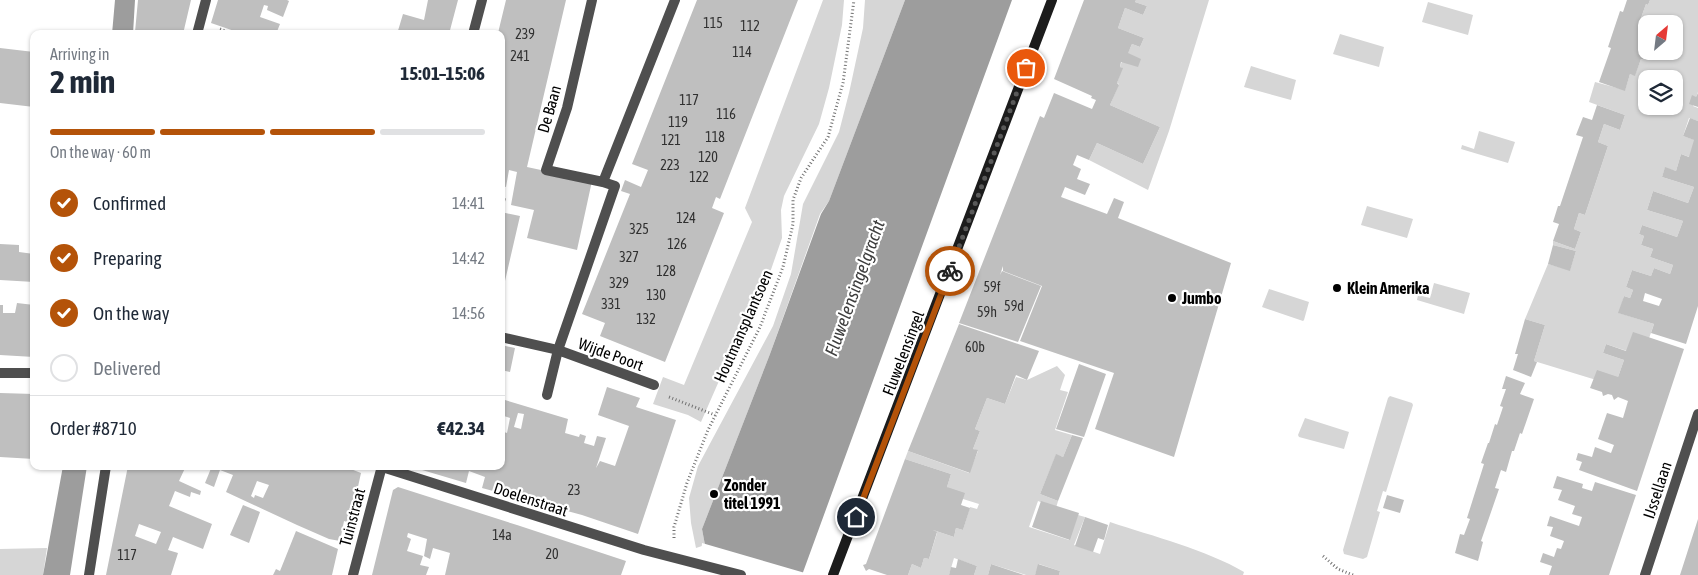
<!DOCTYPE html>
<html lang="en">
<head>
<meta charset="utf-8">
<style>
  body { margin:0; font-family:"Asap Condensed",sans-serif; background:#f2f2f3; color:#1f2937; height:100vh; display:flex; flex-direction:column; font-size:19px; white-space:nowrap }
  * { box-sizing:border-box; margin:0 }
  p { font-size:16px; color:#747a83 }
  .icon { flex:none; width:28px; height:28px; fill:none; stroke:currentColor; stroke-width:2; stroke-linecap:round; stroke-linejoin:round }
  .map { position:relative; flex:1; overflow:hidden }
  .side { position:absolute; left:30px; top:30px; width:475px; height:440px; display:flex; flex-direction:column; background:#fff; border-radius:10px; box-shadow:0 1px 4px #0004 }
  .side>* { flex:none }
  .needle { width:32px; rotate:28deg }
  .controls { position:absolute; left:1638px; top:15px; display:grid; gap:10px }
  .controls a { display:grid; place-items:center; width:45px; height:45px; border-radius:10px; background:#fff; box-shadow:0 1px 4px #0004; font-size:25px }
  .pin { position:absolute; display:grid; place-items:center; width:42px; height:42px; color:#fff; margin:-21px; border:2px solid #fff; border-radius:50%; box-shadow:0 1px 5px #0007 }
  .courier { position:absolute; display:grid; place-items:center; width:50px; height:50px; margin:-25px; border:4px solid #b45309; border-radius:50%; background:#fff; color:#222; box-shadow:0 1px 6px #0007 }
  .head em { font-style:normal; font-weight:700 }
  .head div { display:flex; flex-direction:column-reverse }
  .head { display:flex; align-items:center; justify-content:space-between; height:85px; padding:0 20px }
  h1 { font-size:32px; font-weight:700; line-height:38px }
  .bar { display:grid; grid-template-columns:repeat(4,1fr); gap:8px 5px; align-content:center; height:60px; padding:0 20px }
  .bar i { height:6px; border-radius:4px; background:#e0e1e3 }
  .bar .active { background:#b45309 }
  .bar p { grid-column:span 4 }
  .line { display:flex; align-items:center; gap:12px; padding:0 20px; border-top:1px solid #e0e1e3 }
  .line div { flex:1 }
  ol { padding:0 20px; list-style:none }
  li { display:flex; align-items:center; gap:15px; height:55px }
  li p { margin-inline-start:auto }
  li .icon { padding:5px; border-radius:50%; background:#b45309; color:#fff; stroke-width:4 }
  li:last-child { color:#747a83 }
  li i { width:28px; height:28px; border:2px solid #e0e1e3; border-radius:50% }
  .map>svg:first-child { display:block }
  .green { fill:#d6d6d6; fill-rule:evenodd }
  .water { fill:#9d9d9d }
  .pier { fill:#fff }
  .building { fill:#bfbfbf; fill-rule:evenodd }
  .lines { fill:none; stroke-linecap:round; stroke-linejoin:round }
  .path { stroke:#717171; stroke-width:3; stroke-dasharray:1 2.5; stroke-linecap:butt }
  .street { stroke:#4f4f4f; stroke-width:10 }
  .secondary { stroke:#1c1c1c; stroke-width:10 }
  .done { stroke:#595959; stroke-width:5; stroke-dasharray:0 9 }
  .route { stroke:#b45309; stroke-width:6 }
  .poi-dot { fill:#000; stroke:#fff; stroke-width:2 }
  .labels { text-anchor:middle; stroke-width:4.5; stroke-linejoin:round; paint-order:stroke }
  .number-label { font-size:14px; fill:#303030 }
  .street-label { font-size:16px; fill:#000; stroke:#fff }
  .poi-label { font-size:16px; font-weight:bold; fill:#000; stroke:#fff; text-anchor:start }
  .water-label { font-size:18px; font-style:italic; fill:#3e3e3e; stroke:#fff }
</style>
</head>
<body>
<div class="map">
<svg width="1698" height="575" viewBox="0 0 1698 575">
  <rect width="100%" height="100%" fill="#fff"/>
  <path class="green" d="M823 0H844L842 25 829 88 819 124 784 196 781 210 782 238 766 284 733 349 701 422 688 415 653 404 663 377 684 385 752 222 745 208Z
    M865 0H905L829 201 820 214 770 354 702 529 705 545 696 548 691 523 689 498 698 466 773 326 791 274 803 204 839 132 849 93 863 28Z
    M1136 0H1209L1169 131 1148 190 1089 160 1097 143 1143 164 1160 127 1110 105 1119 84 1117 83 1122 68 1120 67C1122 59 1129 52 1132 44L1140 47 1144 38 1118 28 1125 8 1143 15 1147 6 1135 2Z
    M1650 0H1698V92L1693 106 1698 108V121L1689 118 1683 136 1698 141V160L1681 154 1676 171 1665 168 1662 177 1694 187 1688 203 1653 191 1647 210 1683 221 1677 237 1642 225 1639 234 1644 236 1641 245 1653 249 1650 257 1673 265 1670 274 1654 268 1651 276 1632 270 1626 287 1633 290 1630 298 1624 296 1619 313 1654 324 1646 347 1627 351 1606 344 1603 353 1624 360 1618 377 1593 379 1534 361 1545 325 1525 319 1548 264 1570 270 1576 251 1553 245V241L1575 249 1581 232 1574 229 1579 213 1585 215 1608 146 1598 142 1604 124 1620 130 1625 115 1589 102 1595 82 1625 90 1630 74 1635 75 1641 59 1646 60 1649 51H1674V24H1651V22L1641 18 1646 4 1648 5ZM1646 79H1674V106H1646Z
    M1428 2 1473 15 1468 35 1422 22Z
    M1340 34 1384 47 1379 67 1333 54Z
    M1251 66 1296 80 1291 100 1244 87Z
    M1479 131 1515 142 1508 163 1461 149 1462 145 1474 149Z
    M1367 206 1413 219 1407 238 1361 225Z
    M1434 283 1470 293 1464 314 1417 300 1418 295 1430 298Z
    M1269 289 1309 302 1304 320 1303 321 1262 307Z
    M1057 366 1065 375 1060 390 1068 392 1055 430 1072 435 1063 457 1056 455 1040 494 1058 501 1056 508 1038 501 1029 527 1069 540 1078 515 1085 517 1074 545 1100 554 1110 522C1152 536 1207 550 1244 572L1243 575H1059L1060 571 1039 564 1035 575H1026L991 564 988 575H974L977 566 954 558 949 575H908L912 564 921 568 924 558 929 559 937 533 933 530 954 537 956 528 963 530 970 507 977 509 979 504 963 499 947 487 951 474 905 459 908 451 969 473 978 451 973 449 980 431 975 429 987 398 1005 404 1016 377 1027 380Z
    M1390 396 1412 403 1413 405 1386 492 1383 491 1377 511 1380 512 1367 557 1363 559 1344 554 1343 550 1388 398Z
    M1305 418 1349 432 1344 449 1299 437 1298 435Z
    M47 548 43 575H0V549Z"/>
  <path class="water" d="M115 0H135L133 34H112Z
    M905 0H1012L802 575H702L705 545 702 529 770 354 821 214 829 201Z
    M63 466H87L70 575H43Z"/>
  <path class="pier" d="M702 543 805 573 804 575H699Z"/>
  <path class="building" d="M138 0H191L183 34H141L135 32Z
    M218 0H287L289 1 283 17 267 10 268 6 264 5 260 17 280 24 276 34H243L211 23Z
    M428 0H458L449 34H397L403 14 424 20Z
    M506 0H566L527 167 592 181 577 250 527 238 534 210 511 205 517 172 509 170 506 187 501 186V34H491L492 31 498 33Z
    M697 0H798L720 199 716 197 712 208 724 213 665 362 600 336 605 323 582 314 630 194 621 191 625 180 641 187 648 170 632 164Z
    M1084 0H1136L1135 2 1147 6 1143 15 1125 8 1118 28 1144 38 1140 47 1132 44 1128 53 1141 59 1138 67 1121 62 1120 67 1123 68 1117 83 1119 85 1110 105 1160 127 1143 164 1097 143 1089 160 1077 155 1073 165 1081 169 1077 179 1090 184 1085 195 1065 187 1061 197 1107 214 1114 198 1124 202 1118 218 1231 263 1174 457 1095 429 1114 373 1020 341 1042 286 1003 271V266L1000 275 1002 271 1041 286 1018 342 959 323 1040 116 1044 118 1054 93 1092 109 1096 100 1091 98 1092 96 1054 79Z
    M1627 0H1650L1648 5 1646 4 1641 18 1651 22V24H1646V51H1649L1646 60 1641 59 1635 76 1630 74 1625 91 1599 82 1611 48 1608 47 1620 11 1623 12Z
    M0 48 34 52V107L0 103Z
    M1698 93V107L1689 104 1692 95 1696 97Z
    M1597 105 1625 115 1620 130 1604 124 1598 142 1608 146 1585 215 1579 213 1574 229 1581 232 1575 249 1553 241 1559 224 1553 222 1558 206H1560L1583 137 1576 135 1583 117 1592 120Z
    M1690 118 1698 121V306L1686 344 1651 333 1654 324 1618 313 1624 296 1630 298 1633 290 1626 287 1632 270 1651 276 1654 268 1670 274 1673 265 1650 257 1653 249 1641 245 1644 236 1639 234 1642 225 1677 237 1683 221 1647 210 1653 191 1688 203 1694 187 1662 177 1665 167 1676 171 1681 154 1689 157 1694 140 1683 136ZM1645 293 1662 299 1659 306 1643 301Z
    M32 210H34V228H30Z
    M501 212 520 216 502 294H501Z
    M0 244 19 245V252L34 254V282L0 280Z
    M1553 245 1576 251 1570 271 1548 264Z
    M17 303 34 305V357L0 355V305H3V313H15Z
    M1525 319 1545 325 1534 361 1537 362 1531 377 1513 370 1518 354H1515Z
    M959 324 1039 351 1027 380 1016 375 1005 404 987 398 975 429 980 431 973 449 978 450 970 473 908 451Z
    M1633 332 1684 349 1637 491 1579 470 1582 462 1576 460 1578 453 1592 457 1595 447 1611 453 1614 445 1598 439 1607 413 1623 418 1628 401 1618 397 1614 400 1612 395 1608 394 1603 396 1602 392 1590 388 1597 370 1618 377 1624 360 1603 353 1606 344 1626 351Z
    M501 345 515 348 510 372 501 370Z
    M1079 364 1106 374 1084 437 1056 429Z
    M1506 376 1525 383 1520 394 1534 399 1522 434 1520 433 1514 451H1512L1506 472 1501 470 1495 488 1499 489 1481 541 1483 542 1478 561 1455 553 1460 534 1464 535 1470 519 1467 518 1484 464 1481 463 1488 443H1489L1495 424 1497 425 1503 407 1500 406 1506 389H1502Z
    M607 387 640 398 636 407 676 420 638 534 582 515 482 488 485 477 469 471 466 483 412 467 501 466V431L507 433 510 418 501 415 505 400 568 419 565 433 579 437 580 434 586 436 584 443 594 446 597 436 606 438 596 468 600 461 615 466 629 426 598 415ZM518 413 524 414 521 429 514 427Z
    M0 393 34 394V459L0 457Z
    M1072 435 1083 438 1058 501 1040 494 1056 454 1063 457Z
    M905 459 951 474 947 487 965 493 961 505 970 508 963 530 956 528 954 537 933 530 937 532 929 559 924 558 921 568 912 564 908 575H887L869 569 866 571 863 565 866 564Z
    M128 466H186L179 481 201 491 200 495 191 492 190 497 175 491 169 506 212 524 203 549 173 537 168 550 178 553 171 575H106ZM139 524 161 532 156 544 135 536Z
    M212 466H343L361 473 350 523 344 521 340 541 329 539 297 525 226 492 233 475 220 470 214 487 205 483ZM257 481 269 485 263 498 255 495 254 498 251 496Z
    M1557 476 1583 484 1582 488 1592 491 1595 482 1636 495 1609 575H1549L1552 566 1540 562 1543 553 1554 557 1557 548 1561 549 1564 541 1550 536 1553 527 1547 526 1550 516 1579 526 1582 517 1572 514 1575 506 1558 500 1562 490 1553 488Z
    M398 487 517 525 626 561 621 575H445L450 553 433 548 430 559 424 556 427 539 408 533 407 537 411 539 407 551 423 556 420 565 429 567 426 575H372L393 490Z
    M1387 495 1404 500 1400 513 1383 508Z
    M1041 501 1079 513 1070 540 1032 527Z
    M243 505 260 512 249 543 230 535Z
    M1085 517 1108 525 1104 540 1098 538 1093 552 1075 546Z
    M1698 519V575H1680Z
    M296 531 338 549 332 575H273L276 569 280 571Z
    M958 559 977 566 974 575H949L951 567 956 568Z
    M991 564 1024 575H988Z
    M1038 564 1060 571 1059 575H1035Z"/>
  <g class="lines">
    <path class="path" d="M220 29 233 34
      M501 199 506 200
      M669 397 715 415
      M674 538V527L687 483 708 430 760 327 783 267 793 224V200L801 178 828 137 843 83 854 0
      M1323 556 1338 569 1353 575"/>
    <path class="street" d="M592 0 567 108 546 170 603 182
      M197 34 206 0
      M473 34 482 0
      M501 337 558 350 547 395
      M0 373H34
      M654 385 558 350 615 186 603 182 675 0
      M379 466 644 550 741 575
      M89 575 106 466
      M353 575 382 466
      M1645 575 1698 414"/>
    <path class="secondary" d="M833 575 1052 0"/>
  </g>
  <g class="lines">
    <path class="done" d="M950 271 1026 68"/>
    <path class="route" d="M856 517 950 271"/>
  </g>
  <g class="poi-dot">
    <circle cx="1337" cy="288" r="5"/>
    <circle cx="1172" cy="298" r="5"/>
    <circle cx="714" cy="494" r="5"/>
  </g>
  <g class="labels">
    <g class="number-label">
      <text x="713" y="28">115</text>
      <text x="750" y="31">112</text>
      <text x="525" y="39">239</text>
      <text x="742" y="57">114</text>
      <text x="520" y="61">241</text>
      <text x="689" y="105">117</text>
      <text x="726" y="119">116</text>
      <text x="678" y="127">119</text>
      <text x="715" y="142">118</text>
      <text x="671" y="145">121</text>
      <text x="708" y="162">120</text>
      <text x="670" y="170">223</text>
      <text x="699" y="182">122</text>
      <text x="686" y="223">124</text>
      <text x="639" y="234">325</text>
      <text x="677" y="249">126</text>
      <text x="629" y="262">327</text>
      <text x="666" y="276">128</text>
      <text x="619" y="288">329</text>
      <text x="992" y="292">59f</text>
      <text x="656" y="300">130</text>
      <text x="611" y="309">331</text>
      <text x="1014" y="311">59d</text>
      <text x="987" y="317">59h</text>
      <text x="646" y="324">132</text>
      <text x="975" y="352">60b</text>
      <text x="574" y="495">23</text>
      <text x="502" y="540">14a</text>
      <text x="552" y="559">20</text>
      <text x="127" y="560">117</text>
    </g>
    <g class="street-label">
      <text transform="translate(549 109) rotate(-74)" y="6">De Baan</text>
      <text transform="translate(743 326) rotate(-66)" y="6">Houtmansplantsoen</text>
      <text transform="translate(903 353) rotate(-69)" y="6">Fluwelensingel</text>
      <text transform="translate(611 354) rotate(20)" y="6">Wijde Poort</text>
      <text transform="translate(1657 490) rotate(-72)" y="6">IJssellaan</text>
      <text transform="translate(531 499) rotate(18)" y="6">Doelenstraat</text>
      <text transform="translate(352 517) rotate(-75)" y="6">Tuinstraat</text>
    </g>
    <g class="poi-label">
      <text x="1347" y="294">Klein Amerika</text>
      <text x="1182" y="304">Jumbo</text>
      <text x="724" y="491">Zonder<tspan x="724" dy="18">titel 1991</tspan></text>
    </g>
    <g class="water-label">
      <text transform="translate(855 288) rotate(-70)" y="6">Fluwelensingelgracht</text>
    </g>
  </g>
</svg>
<div class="controls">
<a><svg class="needle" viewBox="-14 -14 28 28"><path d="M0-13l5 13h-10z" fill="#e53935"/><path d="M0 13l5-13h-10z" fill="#747a83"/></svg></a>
<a><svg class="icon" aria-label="layers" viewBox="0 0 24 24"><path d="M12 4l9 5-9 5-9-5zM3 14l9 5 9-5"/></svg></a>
</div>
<div class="pin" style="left:1026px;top:68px;background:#ea580c"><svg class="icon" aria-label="bag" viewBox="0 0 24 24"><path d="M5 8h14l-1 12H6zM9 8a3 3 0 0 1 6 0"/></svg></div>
<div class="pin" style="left:856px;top:517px;background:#1f2937"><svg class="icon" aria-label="home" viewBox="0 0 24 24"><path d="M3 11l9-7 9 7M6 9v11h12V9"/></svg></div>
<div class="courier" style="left:950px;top:271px"><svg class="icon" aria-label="bike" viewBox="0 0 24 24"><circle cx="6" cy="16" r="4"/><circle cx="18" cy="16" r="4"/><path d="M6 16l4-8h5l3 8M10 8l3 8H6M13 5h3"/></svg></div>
<section class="side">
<div class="head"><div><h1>2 min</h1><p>Arriving in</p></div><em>15:01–15:06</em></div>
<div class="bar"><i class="active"></i><i class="active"></i><i class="active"></i><i></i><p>On the way · 60 m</p></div>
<ol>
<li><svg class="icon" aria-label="check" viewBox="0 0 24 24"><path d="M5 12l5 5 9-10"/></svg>Confirmed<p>14:41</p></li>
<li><svg class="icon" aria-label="check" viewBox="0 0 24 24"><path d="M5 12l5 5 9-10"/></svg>Preparing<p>14:42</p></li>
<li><svg class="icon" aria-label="check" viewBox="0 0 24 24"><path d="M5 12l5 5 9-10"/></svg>On the way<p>14:56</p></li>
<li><i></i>Delivered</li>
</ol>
<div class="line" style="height:65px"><div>Order #8710</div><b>€42.34</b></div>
</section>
</div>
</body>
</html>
